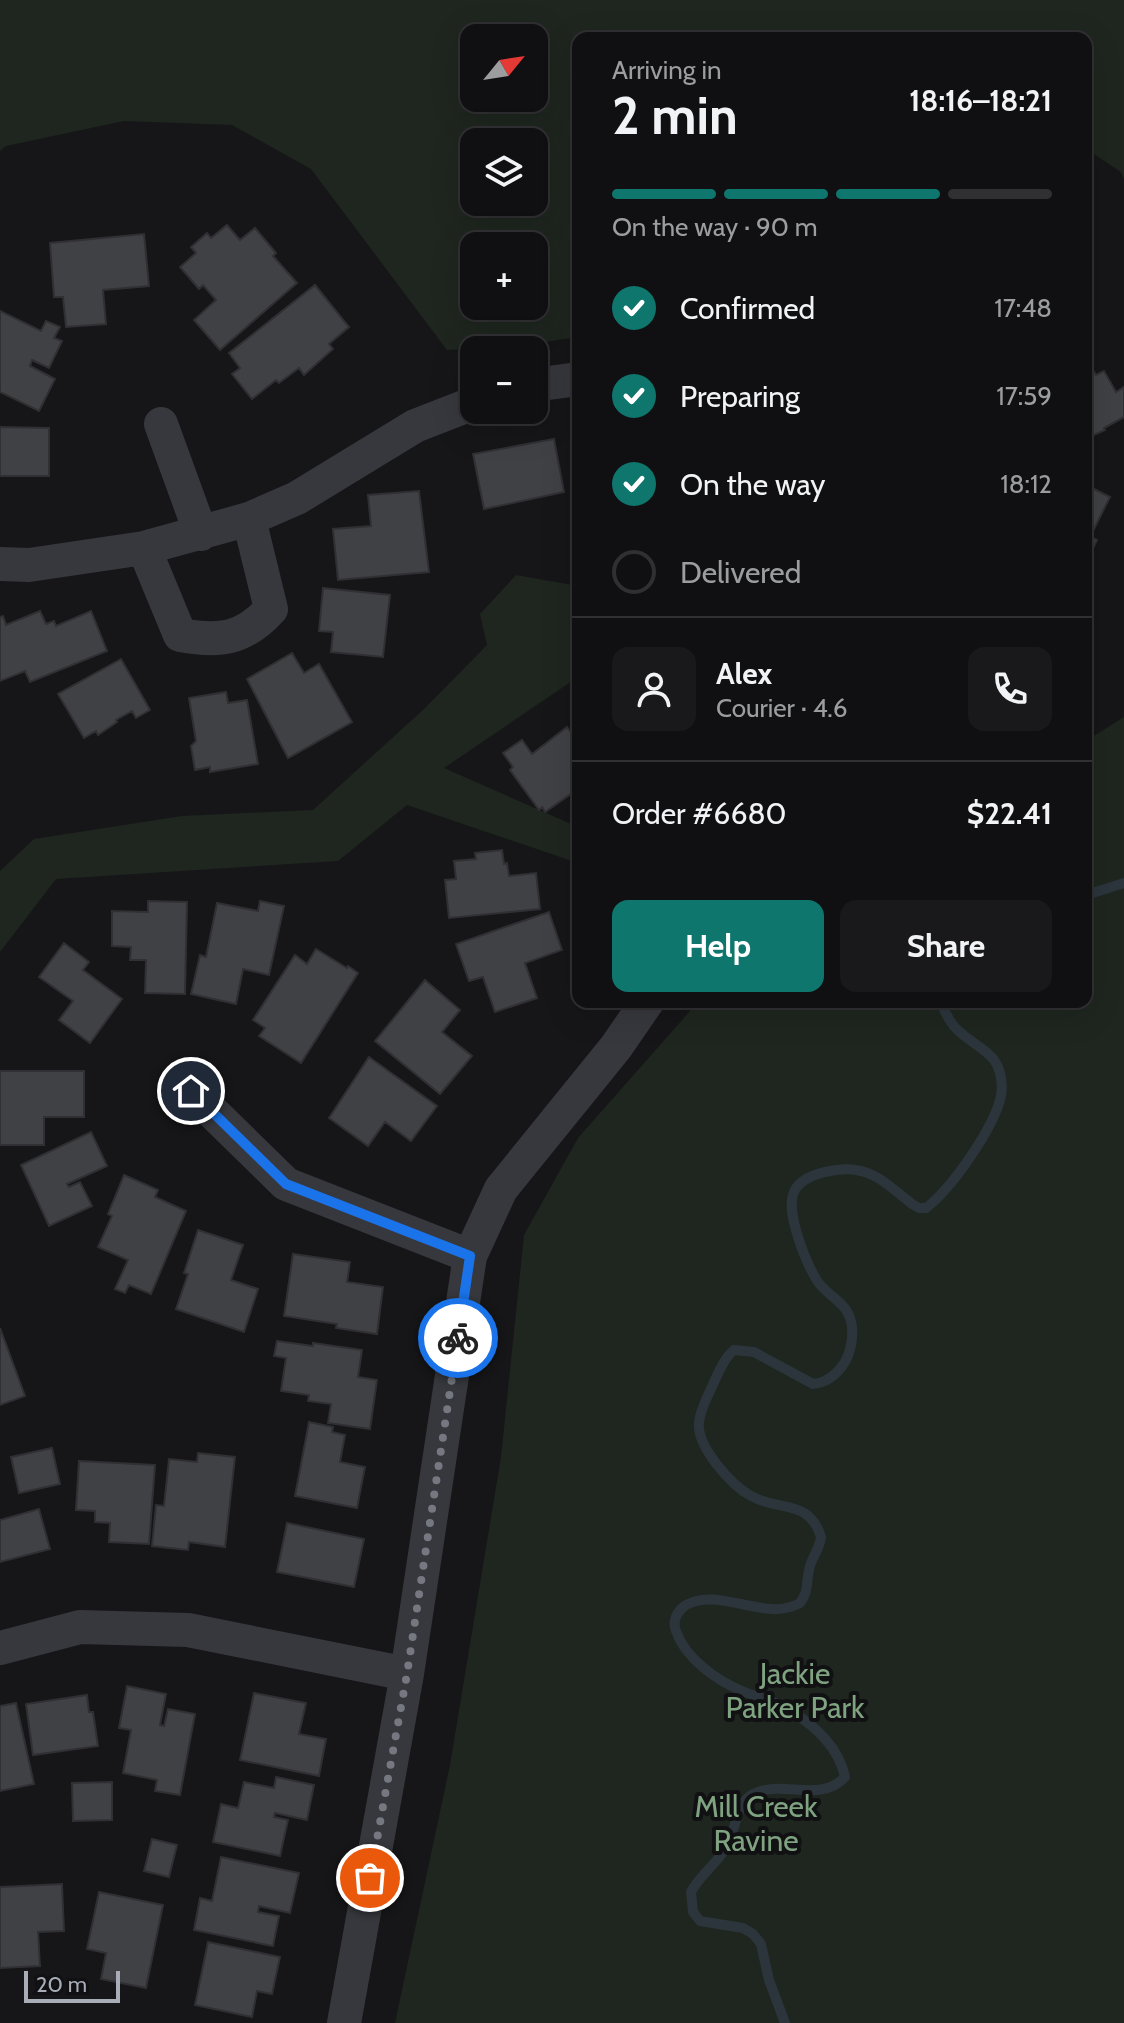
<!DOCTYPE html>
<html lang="en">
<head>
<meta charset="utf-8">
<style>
  body { margin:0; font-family:Cabin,sans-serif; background:#19191b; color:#f1f3f6; height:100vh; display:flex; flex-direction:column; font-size:30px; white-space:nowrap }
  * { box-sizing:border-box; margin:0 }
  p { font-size:26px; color:#9c9d9f }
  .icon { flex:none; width:44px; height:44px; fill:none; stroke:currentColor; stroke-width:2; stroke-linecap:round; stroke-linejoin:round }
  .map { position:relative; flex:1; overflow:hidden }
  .panel { position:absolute; left:572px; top:32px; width:520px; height:976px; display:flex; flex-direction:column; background:#101012; border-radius:16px; box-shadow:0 8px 32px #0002,0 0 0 2px #303032 }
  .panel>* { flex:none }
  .needle { width:52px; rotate:60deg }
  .controls { position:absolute; left:460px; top:24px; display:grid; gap:16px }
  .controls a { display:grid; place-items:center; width:88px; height:88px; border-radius:16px; background:#101012; box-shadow:0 8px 32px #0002,0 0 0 2px #303032; font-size:40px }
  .scale { position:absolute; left:24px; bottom:20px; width:96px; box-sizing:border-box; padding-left:8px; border:4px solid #a8adb8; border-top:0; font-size:22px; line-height:28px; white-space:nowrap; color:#a8adb8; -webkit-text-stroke:6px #111113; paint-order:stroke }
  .pin { position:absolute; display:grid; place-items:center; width:68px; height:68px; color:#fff; margin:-34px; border:4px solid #fff; border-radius:50%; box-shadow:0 2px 8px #0007 }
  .courier { position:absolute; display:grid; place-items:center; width:80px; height:80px; margin:-40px; border:6px solid #1a73e8; border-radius:50%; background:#fff; color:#222; box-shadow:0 2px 10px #0007 }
  .headline em { font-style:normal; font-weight:700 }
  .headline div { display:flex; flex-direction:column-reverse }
  .headline { display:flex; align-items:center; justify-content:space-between; height:136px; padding:0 40px }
  h1 { font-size:52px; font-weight:700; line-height:60px }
  .bar { display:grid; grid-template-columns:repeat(4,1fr); gap:12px 8px; align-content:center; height:96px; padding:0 40px }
  .bar i { height:10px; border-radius:6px; background:#303032 }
  .bar .selected { background:#0f766e }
  .bar p { grid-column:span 4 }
  .line { display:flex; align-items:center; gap:20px; padding:0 40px; border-top:2px solid #303032 }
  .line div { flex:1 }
  .round { display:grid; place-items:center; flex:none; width:84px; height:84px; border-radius:16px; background:#19191b }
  ol { padding:0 40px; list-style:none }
  li { display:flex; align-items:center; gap:24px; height:88px }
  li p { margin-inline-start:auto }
  li .icon { padding:8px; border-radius:50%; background:#0f766e; color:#fff; stroke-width:4 }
  li:last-child { color:#9c9d9f }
  li i { width:44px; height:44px; border:4px solid #303032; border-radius:50% }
  .cta { display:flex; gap:16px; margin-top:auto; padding:16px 40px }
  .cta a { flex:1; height:92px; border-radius:16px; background:#0f766e; color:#fff; font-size:32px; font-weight:700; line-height:92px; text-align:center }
  .cta a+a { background:#19191b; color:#f1f3f6 }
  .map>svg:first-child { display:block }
  .green { fill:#1e261f; fill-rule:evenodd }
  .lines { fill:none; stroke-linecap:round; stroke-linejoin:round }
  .stream { stroke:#2c353c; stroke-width:10 }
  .building { fill:#404145; stroke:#303034; stroke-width:2 }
  .street { stroke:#37383d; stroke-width:34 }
  .done { stroke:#757880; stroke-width:8; stroke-dasharray:0 14.4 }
  .route { stroke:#1a73e8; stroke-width:10 }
  .labels { text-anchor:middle; stroke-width:8; stroke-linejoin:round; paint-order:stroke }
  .park-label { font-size:30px; fill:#7fa381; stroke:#111113 }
</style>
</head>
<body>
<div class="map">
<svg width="1124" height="2023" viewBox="0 0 1124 2023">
  <rect width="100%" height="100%" fill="#161618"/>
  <path class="green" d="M0 0H1124V179L1121 172 1086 149V38H578V337L511 347 447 350 311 169 232 125 124 121 6 146 0 151ZM474 38H534V98H474ZM474 142H534V202H474ZM474 246H534V306H474Z
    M516 575 578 586V677L444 768 578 827V863L407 805 338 861 56 879 0 952V871L34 839 182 816 313 810 424 709 487 645 480 614Z
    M1124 717V2023H395L450 1765 501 1457 524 1235 578 1138 698 1002H1086V741Z"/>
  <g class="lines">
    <path class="stream" d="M1086 895 1124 883
      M785 2023 769 1980 761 1944 753 1934 743 1928 700 1921 693 1912 691 1892C701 1873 720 1862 729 1842 735 1829 737 1805 750 1796 779 1777 819 1805 845 1777 839 1748 817 1728 793 1712 777 1701 759 1698 742 1691 716 1680 685 1658 676 1631 672 1621 677 1611 686 1605 720 1586 765 1623 800 1603 809 1591 806 1583 809 1570 811 1558 820 1549 821 1537 809 1498 779 1512 751 1496 731 1485 696 1446 699 1422 700 1412 705 1402 709 1393 716 1379 722 1360 734 1350L754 1352 813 1384C825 1383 835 1376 843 1365 851 1354 855 1332 850 1318 845 1302 827 1295 818 1282 809 1268 803 1253 798 1237 788 1204 785 1181 825 1172 866 1162 882 1180 912 1204L919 1208H926C952 1188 994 1128 1001 1096 1003 1084 1001 1070 994 1060 985 1048 972 1043 961 1033 952 1026 945 1013 941 1002"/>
  </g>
  <path class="building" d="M227 225 240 240 255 228 276 253 273 256 297 283 220 350 194 320 216 300 203 285 199 289 180 267 196 253 191 247 207 233 211 238Z
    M144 234 149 286 103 290 106 324 66 327 63 297H54L50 243Z
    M315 285 349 327 329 344 333 349 304 375 299 368 279 383 276 380 252 399 232 374 240 368 229 353Z
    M0 311 41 331 46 321 60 327 54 338 62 341 49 368 32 360 30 366 55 379 39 411 0 392Z
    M1089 364 1096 375 1104 371 1116 392 1124 387V417L1104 428 1105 430 1087 438 1086 366Z
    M0 427 49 428V476H0Z
    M554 439 564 492 484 509 473 454Z
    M1086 485 1110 497 1090 537 1097 540 1086 562Z
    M419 491 429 572 338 580 333 529 371 526 368 495Z
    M323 588 390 595 383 657 331 652 333 632 319 631Z
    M40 611 46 624 54 621 56 626 91 611 107 651 30 682 25 671 0 681V617L3 616 6 625Z
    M292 653 304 673 319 664 352 722 288 758 247 679Z
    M121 659 150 710 136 718 132 711 116 720 117 722 98 735 96 731 84 738 58 694Z
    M226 692 228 703 247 700 258 764 210 772V767L195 770 191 746 196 741 189 698Z
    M567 727 578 742V804L571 794 545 812 542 807 539 810 510 770 513 767 503 753 522 740 532 754Z
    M502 850 504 864 507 863 509 876 536 873 540 909 449 918 445 880 456 879 454 861 476 859 475 853Z
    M148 901 187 902 185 994 145 993 146 960H130L131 947 112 946V911L148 912Z
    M260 901 284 906 269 975 243 969 236 1004 191 994 200 955 206 957 217 903 258 911Z
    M549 912 562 950 525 963 537 998 495 1012 483 977 469 981 456 944Z
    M64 943 89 962 83 970 122 999 90 1043 59 1020 73 1001 39 977Z
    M316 949 347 968 348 966 358 973 301 1063 259 1036 265 1028 253 1020 295 955 307 964Z
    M425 980 460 1010 442 1032 472 1056 440 1094 375 1041Z
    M369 1057 437 1106 411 1141 385 1122 368 1146 329 1118Z
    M0 1071H84V1117H44V1145H0Z
    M91 1132 107 1166 67 1184 69 1187 80 1182 92 1206 49 1226 21 1165Z
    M124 1175 158 1190 155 1197 186 1211 151 1294 129 1285 125 1293 115 1289 128 1260 98 1247 112 1216 108 1214Z
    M198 1230 243 1245 231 1280 258 1289 244 1332 176 1309 188 1274 184 1273Z
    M293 1254 350 1262 347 1282 383 1287 377 1334 336 1328 337 1324 284 1316Z
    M0 1328 25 1396 0 1405Z
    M277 1341 313 1346V1343L362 1350 358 1377 377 1380 370 1429 328 1423 331 1404 308 1401 309 1395 281 1391 286 1358 274 1356Z
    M309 1422 333 1427 332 1432 345 1435 340 1462 365 1467 357 1508 295 1496Z
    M52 1448 60 1484 19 1493 11 1457Z
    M198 1453 235 1457 225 1547 189 1542 188 1550 152 1546 156 1505 164 1506 169 1459 197 1462Z
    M79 1461 155 1465 149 1544 109 1542 110 1523 95 1522V1511L76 1510Z
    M39 1509 50 1549 0 1562V1520Z
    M287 1523 364 1539 354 1587 277 1572Z
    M127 1686 166 1694 160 1725 164 1726 168 1709 195 1714 180 1795 155 1791 157 1780 123 1773 131 1730 119 1728Z
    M254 1693 306 1703 299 1734 326 1739 319 1776 240 1760Z
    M87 1695 89 1712H93L98 1746 33 1755 26 1704Z
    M16 1703 34 1784 0 1791V1706Z
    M276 1777 314 1785 307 1820 275 1813 274 1817 288 1820 280 1856 213 1842 221 1804 238 1808 244 1782 274 1788Z
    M112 1782V1820L73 1821 72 1783Z
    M152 1839 177 1845 169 1877 144 1871Z
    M221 1857 299 1873 290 1913 259 1906 258 1912 279 1916 273 1946 194 1930 200 1898 212 1901Z
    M62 1884 64 1931 38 1932 40 1966 0 1968V1887Z
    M99 1892 163 1905 146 1988 101 1979 106 1953 87 1949Z
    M208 1942 280 1957 272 1994 257 1991 252 2017 195 2005Z"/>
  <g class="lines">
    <path class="street" d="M534 385 578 379
      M161 424 201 534
      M144 548 180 635C219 642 243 640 271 609L249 519
      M0 564 29 565 144 548 249 519 297 498 415 426 474 403
      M191 1091 286 1184 470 1256
      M0 1648 80 1627 188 1630 407 1674
      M344 2023 407 1674 470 1256 501 1189 616 1047 647 1002"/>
  </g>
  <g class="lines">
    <path class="done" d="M370 1878 407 1674 458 1338"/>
    <path class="route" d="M191 1091 286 1184 470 1256 458 1338"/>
  </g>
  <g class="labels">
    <g class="park-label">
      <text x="795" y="1684">Jackie<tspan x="795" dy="34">Parker Park</tspan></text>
      <text x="756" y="1817">Mill Creek<tspan x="756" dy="34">Ravine</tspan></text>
    </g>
  </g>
</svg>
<div class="controls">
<a><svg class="needle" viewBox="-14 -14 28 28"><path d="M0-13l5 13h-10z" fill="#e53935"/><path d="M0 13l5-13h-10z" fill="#9c9d9f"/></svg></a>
<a><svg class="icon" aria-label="layers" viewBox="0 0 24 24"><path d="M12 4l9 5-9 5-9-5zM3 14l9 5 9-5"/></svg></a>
<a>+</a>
<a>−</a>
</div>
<div class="scale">20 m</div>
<div class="pin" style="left:370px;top:1878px;background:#ea580c"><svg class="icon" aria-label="bag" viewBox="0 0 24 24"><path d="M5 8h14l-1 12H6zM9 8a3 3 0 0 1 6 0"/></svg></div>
<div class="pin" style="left:191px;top:1091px;background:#1f2937"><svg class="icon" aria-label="home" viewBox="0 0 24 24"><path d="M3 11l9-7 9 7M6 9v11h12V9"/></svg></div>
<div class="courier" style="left:458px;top:1338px"><svg class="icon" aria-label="bike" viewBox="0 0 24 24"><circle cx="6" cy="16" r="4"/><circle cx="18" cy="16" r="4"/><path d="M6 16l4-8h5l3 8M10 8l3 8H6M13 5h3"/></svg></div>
<section class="panel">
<div class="headline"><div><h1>2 min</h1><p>Arriving in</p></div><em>18:16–18:21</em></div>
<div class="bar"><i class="selected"></i><i class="selected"></i><i class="selected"></i><i></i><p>On the way · 90 m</p></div>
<ol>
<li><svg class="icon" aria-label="check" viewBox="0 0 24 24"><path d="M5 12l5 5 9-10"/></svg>Confirmed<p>17:48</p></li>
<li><svg class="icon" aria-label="check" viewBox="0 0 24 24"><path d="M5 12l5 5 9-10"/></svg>Preparing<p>17:59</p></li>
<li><svg class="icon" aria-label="check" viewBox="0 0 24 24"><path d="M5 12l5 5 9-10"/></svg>On the way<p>18:12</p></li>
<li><i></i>Delivered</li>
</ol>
<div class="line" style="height:144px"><a class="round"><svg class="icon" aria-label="person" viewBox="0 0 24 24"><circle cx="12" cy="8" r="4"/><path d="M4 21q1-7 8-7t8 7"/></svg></a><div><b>Alex</b><p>Courier · 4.6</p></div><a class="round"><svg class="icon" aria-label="phone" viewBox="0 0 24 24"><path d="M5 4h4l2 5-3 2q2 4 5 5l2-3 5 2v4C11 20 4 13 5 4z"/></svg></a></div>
<div class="line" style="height:104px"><div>Order #6680</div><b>$22.41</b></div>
<div class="cta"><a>Help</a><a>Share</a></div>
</section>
</div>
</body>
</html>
